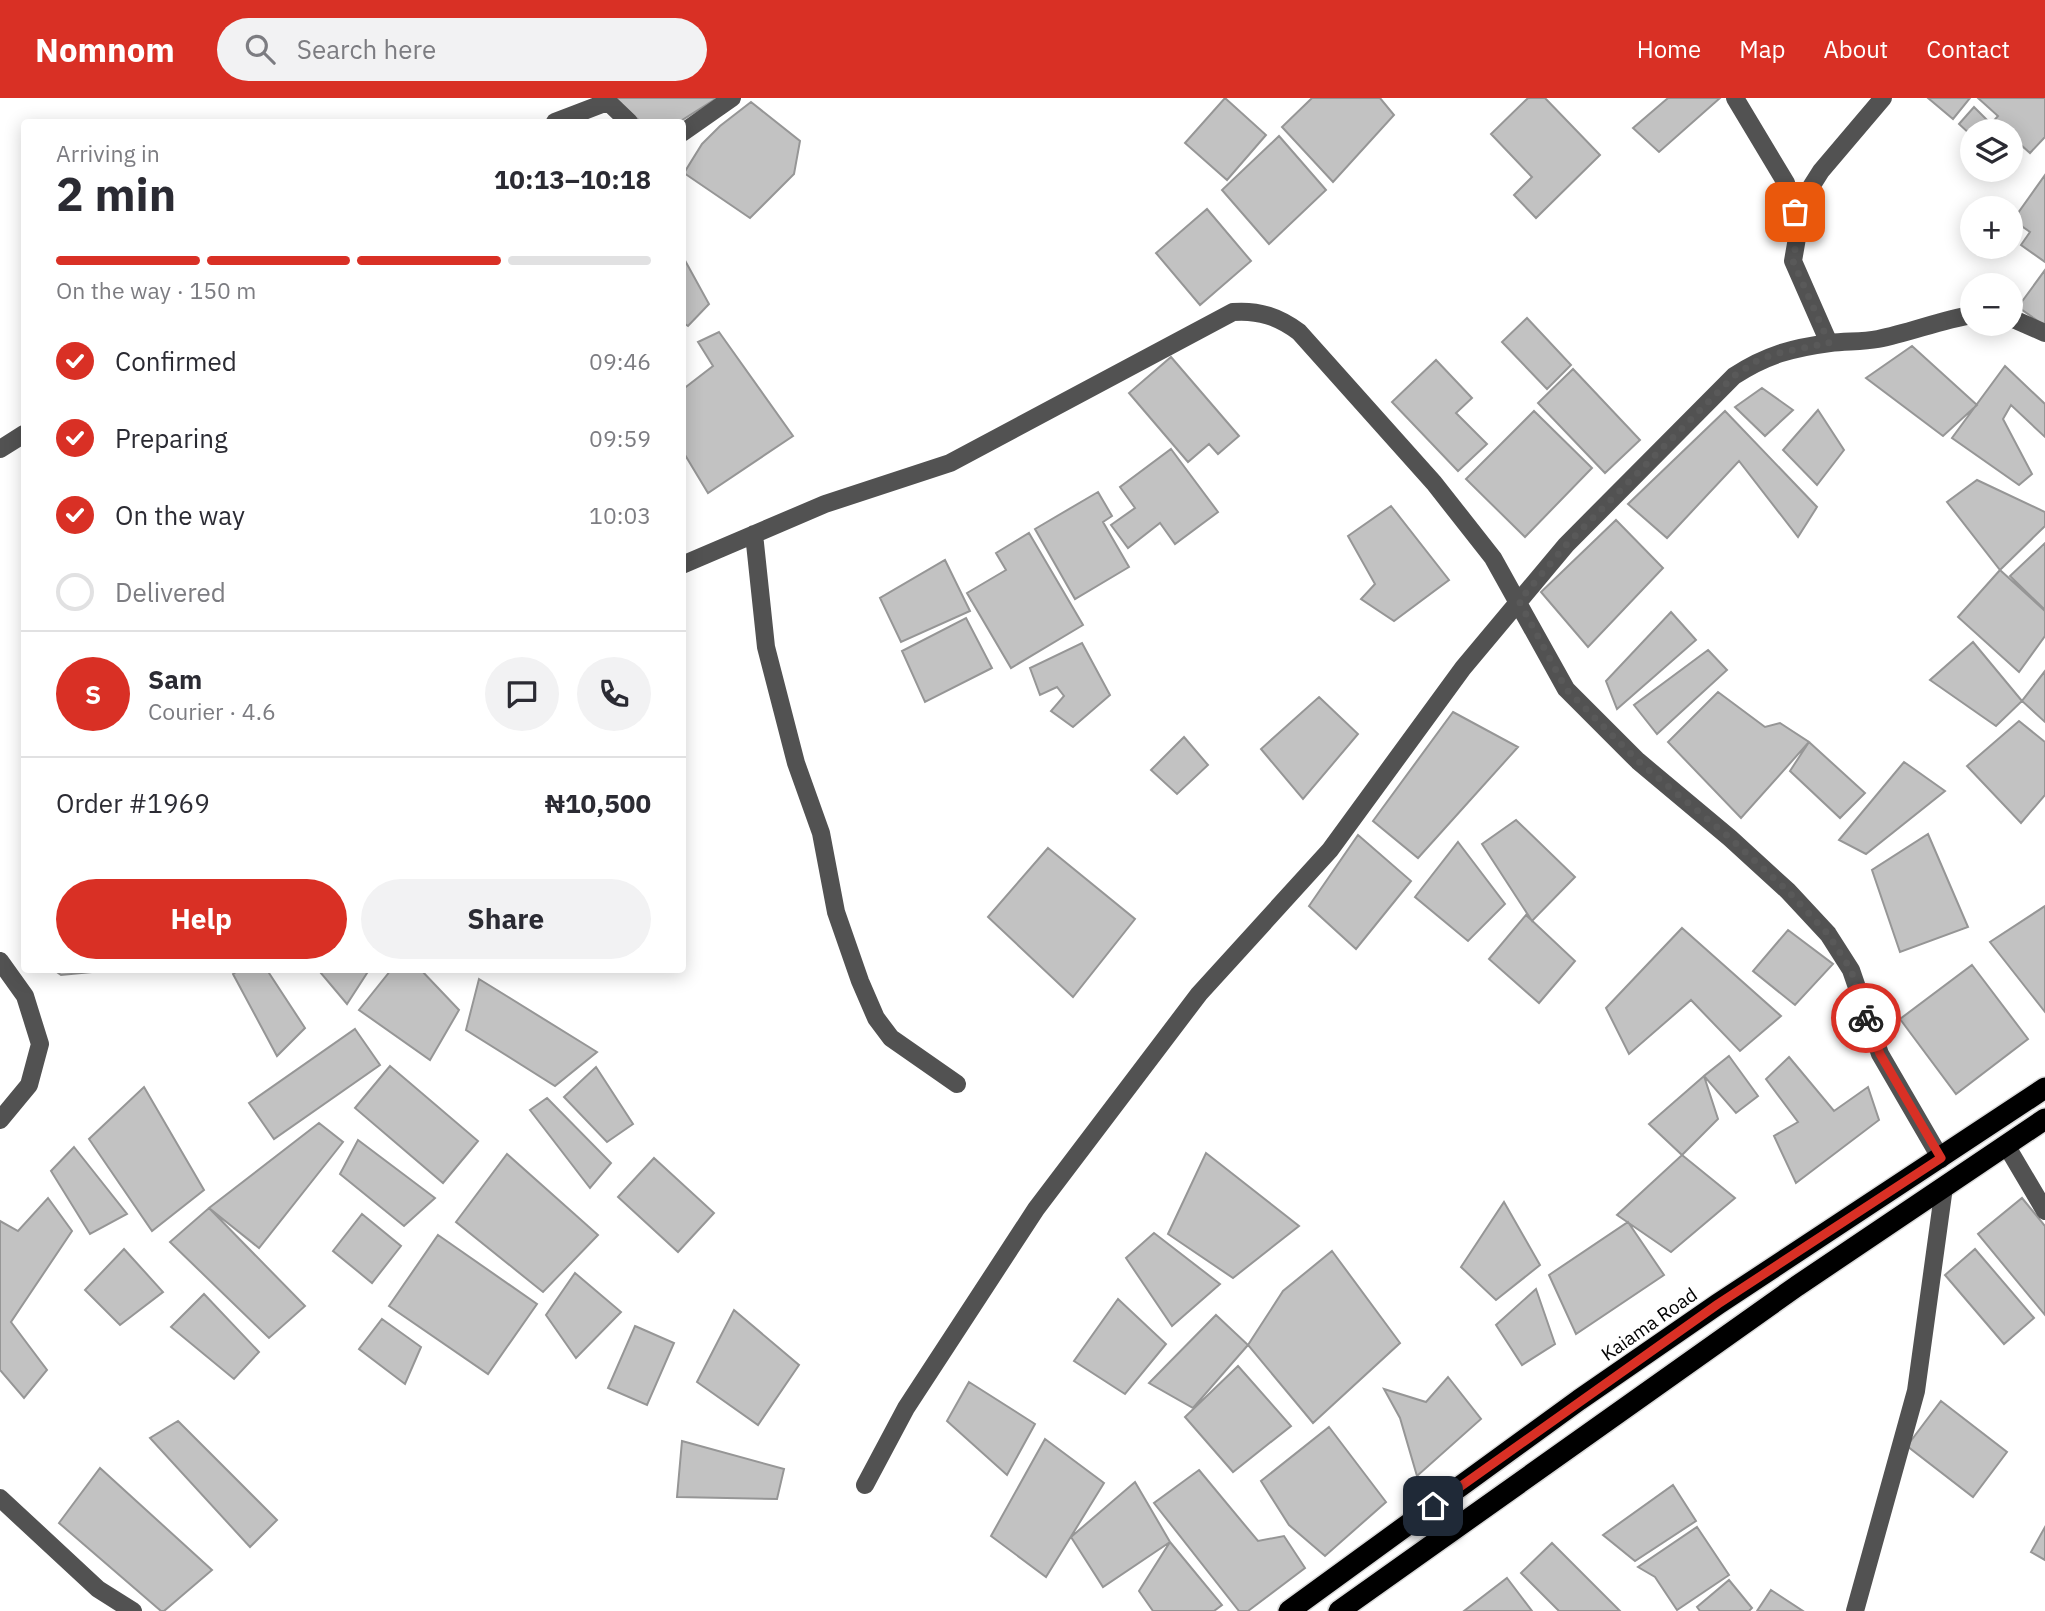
<!DOCTYPE html>
<html lang="en">
<head>
<meta charset="utf-8">
<style>
  body { margin:0; font-family:"IBM Plex Sans",sans-serif; background:#f2f2f3; color:#2b2b33; height:100vh; display:flex; flex-direction:column; font-size:26px; white-space:nowrap }
  * { box-sizing:border-box; margin:0 }
  p { font-size:23px; color:#7c7c81 }
  .icon { flex:none; width:38px; height:38px; fill:none; stroke:currentColor; stroke-width:2; stroke-linecap:round; stroke-linejoin:round }
  .map { position:relative; flex:1; overflow:hidden }
  .side { position:absolute; left:21px; top:21px; width:665px; height:854px; display:flex; flex-direction:column; background:#fff; border-radius:7px; box-shadow:0 4px 18px #0003 }
  .side>* { flex:none }
  .tools { position:absolute; left:1960px; top:21px; display:grid; gap:14px }
  .tools a { display:grid; place-items:center; width:63px; height:63px; border-radius:50%; background:#fff; box-shadow:0 4px 18px #0003; font-size:35px }
  .pin { position:absolute; display:grid; place-items:center; width:60px; height:60px; color:#fff; margin:-30px; border-radius:14px; box-shadow:0 4px 10px #0006 }
  .courier { position:absolute; display:grid; place-items:center; width:70px; height:70px; margin:-35px; border:5px solid #d93025; border-radius:50%; background:#fff; color:#222; box-shadow:0 2px 9px #0007 }
  .summary em { font-style:normal; font-weight:800 }
  .summary div { display:flex; flex-direction:column-reverse }
  .summary { display:flex; align-items:center; justify-content:space-between; height:119px; padding:0 35px }
  h1 { font-size:46px; font-weight:800; line-height:52px }
  .bar { display:grid; grid-template-columns:repeat(4,1fr); gap:10px 7px; align-content:center; height:84px; padding:0 35px }
  .bar i { height:9px; border-radius:5px; background:#e1e1e2 }
  .bar .on { background:#d93025 }
  .bar p { grid-column:span 4 }
  .line { display:flex; align-items:center; gap:18px; padding:0 35px; border-top:2px solid #e1e1e2 }
  .line div { flex:1 }
  .round { display:grid; place-items:center; flex:none; width:74px; height:74px; border-radius:37px; background:#f2f2f3 }
  ol { padding:0 35px; list-style:none }
  li { display:flex; align-items:center; gap:21px; height:77px }
  li p { margin-inline-start:auto }
  li .icon { padding:7px; border-radius:50%; background:#d93025; color:#fff; stroke-width:4 }
  li:last-child { color:#7c7c81 }
  li i { width:38px; height:38px; border:4px solid #e1e1e2; border-radius:50% }
  .action { display:flex; gap:14px; margin-top:auto; padding:14px 35px }
  .action a { flex:1; height:80px; border-radius:42px; background:#d93025; color:#fff; font-size:28px; font-weight:800; line-height:80px; text-align:center }
  .action a+a { background:#f2f2f3; color:#2b2b33 }
  header { display:flex; align-items:center; gap:42px; box-sizing:border-box; height:98px; padding:0 35px; background:#d93025; color:#fff }
  header strong { font-size:33px }
  nav { display:flex; gap:38px; margin-inline-start:auto; font-size:24px }
  .search { width:490px; height:63px; background:#f2f2f3; display:flex; align-items:center; gap:18px; box-sizing:border-box; padding:0 24px; border-radius:38px; color:#7c7c81; font-size:26px }
  .map>svg:first-child { display:block }
  .building { fill:#c2c2c2; stroke:#969696; stroke-width:2 }
  .lines { fill:none; stroke-linecap:round; stroke-linejoin:round }
  .highway-casing { stroke:#dbdbdb; stroke-width:24 }
  .minor { stroke:#525252; stroke-width:18 }
  .highway { stroke:#000; stroke-width:21 }
  .done { stroke:#595959; stroke-width:7; stroke-dasharray:0 12.6 }
  .route { stroke:#d93025; stroke-width:9 }
  .labels { text-anchor:middle; stroke-width:5; stroke-linejoin:round; paint-order:stroke }
  .street-label { font-size:19px; fill:#000; stroke:#fff }
</style>
</head>
<body>
<header>
<strong>Nomnom</strong>
<div class="search"><svg class="icon" aria-label="search" viewBox="0 0 24 24"><circle cx="10" cy="10" r="6"/><path d="M15 15l6 6"/></svg>Search here</div>
<nav><a>Home</a><a>Map</a><a>About</a><a>Contact</a></nav>
</header>
<div class="map">
<svg width="2045" height="1513" viewBox="0 0 2045 1513">
  <rect width="100%" height="100%" fill="#fff"/>
  <path class="building" d="M613 0H717L679 24H641Z
    M1225 0 1266 37 1227 82 1185 45Z
    M1312 0H1380L1394 17 1333 84 1282 29Z
    M1528 0H1545L1600 57 1536 120 1514 97 1532 79 1491 36Z
    M1668 0H1720L1659 54 1633 30Z
    M1928 0H1970L1953 21Z
    M1978 0H2045V39L2030 55 2011 38V33H1972V38L1959 26 1974 9 1991 26 1998 18Z
    M751 4 800 43 794 76 750 120 684 75 702 46 720 28Z
    M1279 38 1326 92 1269 146 1222 92Z
    M2045 77V164L2021 147 2030 134 2013 122Z
    M1207 111 1251 163 1200 207 1156 155Z
    M682 157 709 206 688 228 682 224Z
    M2045 172V228L2018 209Z
    M1527 220 1571 267 1547 291 1502 244Z
    M719 234 793 338 708 395 682 352V292L713 268 698 244Z
    M1912 248 1977 307 1943 338 1866 280Z
    M1171 259 1239 338 1218 356 1209 346 1188 364 1129 295Z
    M1436 262 1472 300 1456 315 1487 346 1458 373 1392 304Z
    M2005 268 2045 306V339L2011 307 2003 321 2032 376 2019 387 1952 340Z
    M1573 271 1640 342 1605 375 1538 305Z
    M1762 290 1793 312 1765 338 1735 309Z
    M1818 312 1844 352 1817 387 1783 352Z
    M1534 313 1592 370 1525 439 1466 381Z
    M1725 313 1817 409 1798 439 1739 363 1667 440 1628 406Z
    M1171 351 1218 414 1175 446 1160 425 1128 450 1111 427 1135 410 1120 389Z
    M1977 382 2045 414V428L2000 472 1947 404Z
    M1098 394 1112 418 1103 424 1129 469 1075 501 1035 431Z
    M1391 408 1449 482 1394 523 1361 501 1375 486 1348 438Z
    M1616 422 1663 470 1588 549 1541 494Z
    M1029 435 1083 527 1011 570 967 495 1006 472 996 455Z
    M2045 445V512L2010 478Z
    M945 462 970 513 901 544 880 500Z
    M2000 472 2045 513V538L2019 574 1958 519Z
    M1671 514 1696 542 1617 611 1606 583Z
    M966 520 992 570 925 604 902 553Z
    M1973 544 2022 603 1996 628 1930 582Z
    M1082 545 1110 597 1073 629 1051 613 1064 598 1057 589 1040 597 1030 570Z
    M1708 552 1727 572 1657 636 1634 607Z
    M2045 573V624L2022 603Z
    M1718 594 1765 629 1780 625 1809 644 1741 720 1668 644Z
    M1319 599 1358 636 1303 701 1261 651Z
    M1453 614 1518 649 1418 760 1373 723Z
    M2019 623 2045 644V697L2021 725 1967 668Z
    M1184 639 1208 667 1177 696 1151 672Z
    M1809 644 1865 695 1840 720 1790 673Z
    M1904 664 1945 693 1866 756 1839 742Z
    M1516 722 1575 779 1532 823 1482 746Z
    M1928 736 1968 829 1900 854 1872 772Z
    M1358 737 1411 783 1356 851 1309 808Z
    M1458 744 1505 806 1468 843 1415 799Z
    M1048 750 1135 821 1073 899 988 819Z
    M2045 808V914L1990 844Z
    M1526 817 1575 863 1539 905 1489 861Z
    M1682 830 1781 918 1740 953 1691 902 1629 956 1606 910Z
    M1788 832 1833 866 1795 907 1753 873Z
    M1972 867 2028 941 1956 996 1900 921Z
    M54 872H103L102 873 61 877Z
    M239 872H267L305 930 277 958 233 876Z
    M323 872H369L347 906 320 874Z
    M391 872H421L459 912 430 962 359 912Z
    M479 881 597 954 555 988 466 932Z
    M355 931 380 967 274 1041 249 1005Z
    M1729 958 1758 998 1736 1015 1704 978Z
    M1789 959 1834 1013 1868 989 1879 1022 1796 1085 1774 1038 1798 1024 1766 981Z
    M390 968 478 1043 443 1085 355 1010Z
    M596 969 633 1026 607 1044 564 999Z
    M1704 978 1718 1021 1682 1057 1649 1026Z
    M144 989 204 1092 152 1133 89 1041Z
    M547 1000 611 1065 590 1090 530 1012Z
    M319 1025 343 1044 259 1150 209 1110Z
    M358 1042 435 1100 404 1128 340 1076Z
    M74 1049 127 1116 90 1136 51 1073Z
    M1206 1055 1299 1128 1233 1180 1168 1136Z
    M507 1056 598 1137 543 1194 456 1124Z
    M1682 1057 1735 1100 1671 1154 1617 1117Z
    M654 1060 714 1115 678 1154 618 1099Z
    M48 1100 72 1133 11 1224 47 1272 24 1300 0 1272V1123L18 1133Z
    M2022 1100 2045 1128V1217L1978 1136Z
    M1504 1104 1540 1167 1496 1202 1461 1169Z
    M209 1110 305 1208 269 1240 170 1144Z
    M362 1116 401 1148 372 1185 333 1153Z
    M1628 1124 1664 1177 1576 1236 1549 1177Z
    M1154 1135 1220 1186 1172 1228 1126 1160Z
    M438 1137 537 1206 488 1276 389 1208Z
    M124 1151 163 1194 120 1227 85 1192Z
    M1975 1151 2034 1220 2004 1246 1945 1177Z
    M1332 1153 1400 1245 1313 1325 1248 1247 1283 1193Z
    M575 1175 621 1214 576 1260 546 1217Z
    M1536 1191 1555 1246 1522 1267 1496 1227Z
    M204 1196 259 1254 234 1281 171 1229Z
    M1118 1201 1166 1246 1125 1296 1074 1263Z
    M734 1212 799 1267 758 1327 697 1284Z
    M1216 1217 1248 1247 1193 1310 1149 1285Z
    M382 1221 421 1249 405 1286 359 1251Z
    M635 1228 674 1245 647 1307 608 1290Z
    M1238 1268 1291 1328 1233 1374 1185 1319Z
    M1448 1279 1481 1321 1417 1378 1400 1320 1384 1291 1426 1304Z
    M969 1284 1035 1326 1007 1377 947 1323Z
    M1941 1303 2007 1354 1973 1399 1907 1348Z
    M178 1323 277 1422 250 1449 150 1340Z
    M1329 1329 1386 1404 1325 1458 1289 1427 1261 1383Z
    M1045 1341 1104 1385 1046 1479 991 1438Z
    M682 1343 784 1371 777 1401 677 1399Z
    M100 1370 212 1472 164 1513H161L59 1425Z
    M1199 1372 1258 1443 1284 1438 1305 1470 1248 1513H1239L1154 1405Z
    M1135 1384 1170 1444 1103 1489 1071 1439Z
    M1673 1387 1696 1423 1635 1463 1603 1437Z
    M1697 1429 1729 1477 1677 1512 1655 1479 1638 1469Z
    M2045 1429V1462L2031 1454Z
    M1170 1444 1222 1507 1214 1513H1153L1139 1493Z
    M1552 1445 1620 1513H1559L1521 1475Z
    M1507 1480 1532 1513H1464Z
    M1729 1482 1752 1510 1749 1513H1700L1697 1509Z
    M1771 1492 1803 1513H1757Z"/>
  <g class="lines">
    <defs>
      <path id="highway" d="M1289 1513 1579 1302 1718 1206 2045 990
        M1339 1513 1797 1188 2045 1021"/>
    </defs>
    <use href="#highway" class="highway-casing"/>
    <path class="minor" d="M604 0 629 24
      M1735 0 1786 85 1795 114 1797 140 1793 163 1829 245
      M555 24 607 4
      M682 35 732 0
      M1795 114 1821 73 1883 0
      M2011 220 2045 235
      M0 351 24 336
      M754 436 766 549 796 665 821 735 836 814 860 883 876 920 891 940 957 986
      M682 467 825 406 950 365 1233 214C1259 212 1279 219 1299 234L1434 385 1493 460 1566 591 1638 663 1730 740 1788 793 1828 836 1851 872 1880 956 1941 1061
      M0 863 25 898 40 946 29 987 0 1022
      M2006 1047 2045 1113
      M865 1387 906 1310 1036 1111 1199 896 1330 752 1463 570 1566 447 1734 278C1766 257 1792 250 1830 245 1846 243 1862 244 1878 241 1910 235 1940 222 1972 217
      M0 1400 98 1491 133 1513
      M1855 1513 1916 1293 1944 1089"/>
    <use href="#highway" class="highway"/>
  </g>
  <g class="lines">
    <path class="done" d="M1795 114 1797 140 1793 163 1829 245 1778 255 1758 262 1734 278 1566 447 1519 503 1566 591 1638 663 1730 740 1788 793 1828 836 1851 872 1866 920"/>
    <path class="route" d="M1433 1408 1718 1206 1941 1060 1880 956 1866 920"/>
  </g>
  <g class="labels">
    <g class="street-label">
      <text transform="translate(1649 1226) rotate(-35)" y="7">Kaiama Road</text>
    </g>
  </g>
</svg>
<div class="tools">
<a><svg class="icon" aria-label="layers" viewBox="0 0 24 24"><path d="M12 4l9 5-9 5-9-5zM3 14l9 5 9-5"/></svg></a>
<a>+</a>
<a>−</a>
</div>
<div class="pin" style="left:1795px;top:114px;background:#ea580c"><svg class="icon" aria-label="bag" viewBox="0 0 24 24"><path d="M5 8h14l-1 12H6zM9 8a3 3 0 0 1 6 0"/></svg></div>
<div class="pin" style="left:1433px;top:1408px;background:#1f2937"><svg class="icon" aria-label="home" viewBox="0 0 24 24"><path d="M3 11l9-7 9 7M6 9v11h12V9"/></svg></div>
<div class="courier" style="left:1866px;top:920px"><svg class="icon" aria-label="bike" viewBox="0 0 24 24"><circle cx="6" cy="16" r="4"/><circle cx="18" cy="16" r="4"/><path d="M6 16l4-8h5l3 8M10 8l3 8H6M13 5h3"/></svg></div>
<section class="side">
<div class="summary"><div><h1>2 min</h1><p>Arriving in</p></div><em>10:13–10:18</em></div>
<div class="bar"><i class="on"></i><i class="on"></i><i class="on"></i><i></i><p>On the way · 150 m</p></div>
<ol>
<li><svg class="icon" aria-label="check" viewBox="0 0 24 24"><path d="M5 12l5 5 9-10"/></svg>Confirmed<p>09:46</p></li>
<li><svg class="icon" aria-label="check" viewBox="0 0 24 24"><path d="M5 12l5 5 9-10"/></svg>Preparing<p>09:59</p></li>
<li><svg class="icon" aria-label="check" viewBox="0 0 24 24"><path d="M5 12l5 5 9-10"/></svg>On the way<p>10:03</p></li>
<li><i></i>Delivered</li>
</ol>
<div class="line" style="height:126px"><b class="round" style="background:#d93025;color:#fff">S</b><div><b>Sam</b><p>Courier · 4.6</p></div><a class="round"><svg class="icon" aria-label="chat" viewBox="0 0 24 24"><path d="M4 5h16v11H9l-5 4z"/></svg></a><a class="round"><svg class="icon" aria-label="phone" viewBox="0 0 24 24"><path d="M5 4h4l2 5-3 2q2 4 5 5l2-3 5 2v4C11 20 4 13 5 4z"/></svg></a></div>
<div class="line" style="height:91px"><div>Order #1969</div><b>₦10,500</b></div>
<div class="action"><a>Help</a><a>Share</a></div>
</section>
</div>
</body>
</html>
